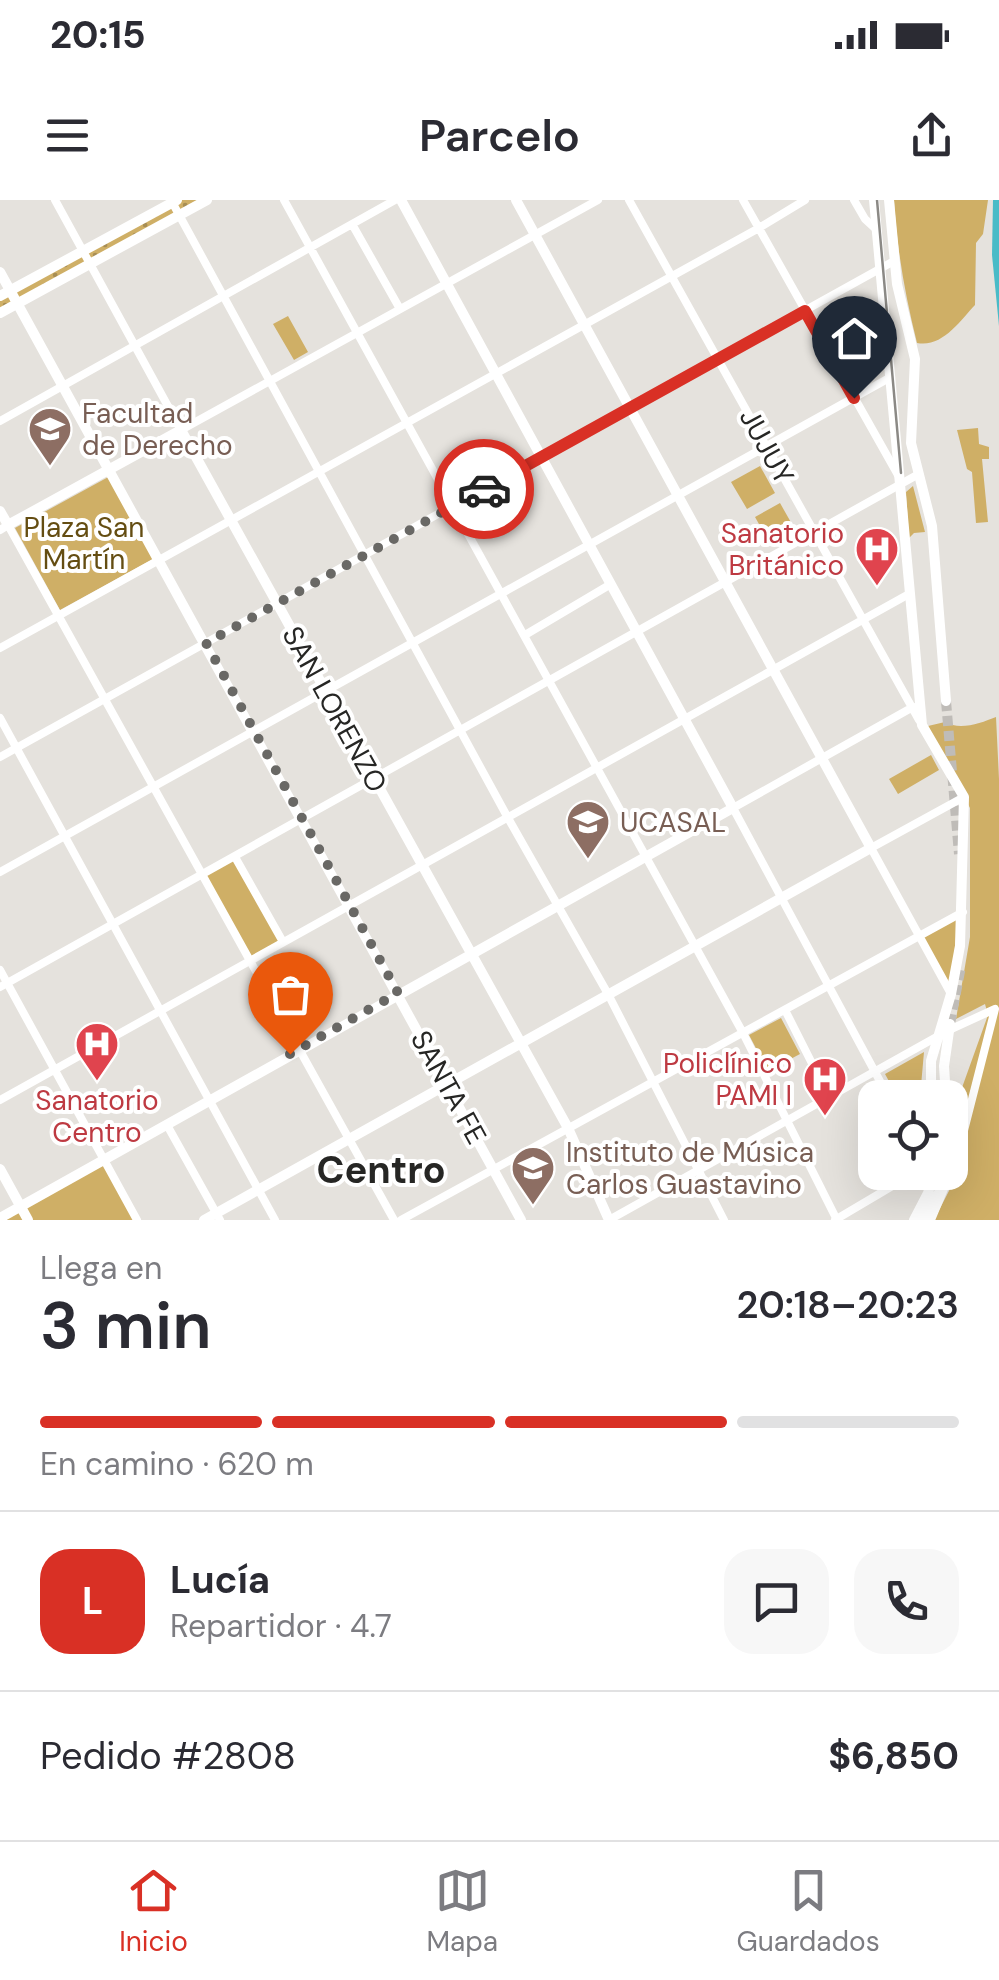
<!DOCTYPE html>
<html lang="es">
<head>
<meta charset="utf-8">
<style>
  body { margin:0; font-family:"DM Sans",sans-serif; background:#f7f7f7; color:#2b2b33; height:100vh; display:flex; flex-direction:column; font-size:38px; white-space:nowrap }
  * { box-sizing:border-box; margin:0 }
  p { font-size:32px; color:#7c7c81 }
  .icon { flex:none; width:55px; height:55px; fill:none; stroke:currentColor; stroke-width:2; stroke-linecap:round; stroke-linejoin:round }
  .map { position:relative; height:1020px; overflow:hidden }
  .details { display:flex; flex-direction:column; background:#fff; flex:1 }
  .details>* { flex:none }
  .buttons { position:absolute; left:858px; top:880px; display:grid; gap:20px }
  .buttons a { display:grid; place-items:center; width:110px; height:110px; border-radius:20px; background:#fff; box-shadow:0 10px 40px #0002; font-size:50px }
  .pin { position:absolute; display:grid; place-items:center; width:85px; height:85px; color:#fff; margin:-102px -42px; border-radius:50% 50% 50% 0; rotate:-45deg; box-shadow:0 0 10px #0007 }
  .pin .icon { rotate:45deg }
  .courier { position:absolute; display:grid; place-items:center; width:100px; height:100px; margin:-50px; border:8px solid #d93025; border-radius:50%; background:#fff; color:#222; box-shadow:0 2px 12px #0007 }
  .headline em { font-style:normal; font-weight:600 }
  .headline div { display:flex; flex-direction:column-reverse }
  .headline { display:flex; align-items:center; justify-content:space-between; height:170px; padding:0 40px }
  h1 { font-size:65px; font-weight:600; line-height:75px }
  .bar { display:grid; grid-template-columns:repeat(4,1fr); gap:15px 10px; align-content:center; height:120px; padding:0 40px }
  .bar i { height:12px; border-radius:8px; background:#e1e1e2 }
  .bar .current { background:#d93025 }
  .bar p { grid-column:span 4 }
  .line { display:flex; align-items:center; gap:25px; padding:0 40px; border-top:2px solid #e1e1e2 }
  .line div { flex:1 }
  .round { display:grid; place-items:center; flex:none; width:105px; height:105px; border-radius:30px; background:#f7f7f7 }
  .status { display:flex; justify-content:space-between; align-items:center; height:70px; padding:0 50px; background:#fff; direction:ltr }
  .status svg { height:28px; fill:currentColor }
  header { display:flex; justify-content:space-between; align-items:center; height:130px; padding:0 40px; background:#fff; font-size:45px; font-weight:600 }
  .menu { display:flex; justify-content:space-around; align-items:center; height:140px; border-top:2px solid #e1e1e2; background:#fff; font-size:28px; color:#7c7c81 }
  .menu a { display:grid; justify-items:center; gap:5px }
  .menu .current { color:#d93025 }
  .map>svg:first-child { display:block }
  .grass { fill:url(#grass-dots) }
  .park { fill:#cfaf66 }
  .water { fill:#49bbc7 }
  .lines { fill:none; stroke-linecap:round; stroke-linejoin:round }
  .major-tunnel { stroke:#bfbcb8; stroke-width:10; stroke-dasharray:10 5; stroke-linecap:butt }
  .minor { stroke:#fff; stroke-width:8 }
  .major { stroke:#fff; stroke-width:10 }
  .tram { stroke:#8b8985; stroke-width:2.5 }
  .done { stroke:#696865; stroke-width:10; stroke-dasharray:0 18 }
  .route { stroke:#d93025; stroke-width:12 }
  .labels { text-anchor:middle; stroke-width:8; stroke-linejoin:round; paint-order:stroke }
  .education-label { font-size:28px; fill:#785e54; stroke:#fff; text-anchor:start }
  .street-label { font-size:28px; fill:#262624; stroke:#fff }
  .park-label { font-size:28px; fill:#644d12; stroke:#fff }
  .health-label { font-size:28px; fill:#be3a42; stroke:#fff; text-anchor:end }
  .district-label { font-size:38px; font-weight:bold; fill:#262624; stroke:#fff }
</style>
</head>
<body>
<div class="status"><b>20:15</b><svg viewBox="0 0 49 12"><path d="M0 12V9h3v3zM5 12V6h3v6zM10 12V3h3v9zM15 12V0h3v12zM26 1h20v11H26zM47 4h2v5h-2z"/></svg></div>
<header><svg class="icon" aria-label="menu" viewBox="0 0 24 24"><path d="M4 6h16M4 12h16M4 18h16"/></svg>Parcelo<svg class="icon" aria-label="share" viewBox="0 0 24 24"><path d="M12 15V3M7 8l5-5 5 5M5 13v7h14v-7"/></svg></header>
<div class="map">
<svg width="999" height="1020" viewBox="0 0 999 1020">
  <defs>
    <pattern id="grass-dots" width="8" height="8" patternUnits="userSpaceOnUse" patternTransform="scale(2.5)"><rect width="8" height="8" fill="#cfaf66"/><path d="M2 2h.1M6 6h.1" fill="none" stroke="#a88e54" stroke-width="1.8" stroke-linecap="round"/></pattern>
  </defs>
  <rect width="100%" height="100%" fill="#e5e2dd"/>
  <path class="grass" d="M177 0H207L0 113V96Z"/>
  <path class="park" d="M894 0H988L983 34 976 43 975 105C960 121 942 148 917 143 905 95 897 50 894 0Z
    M288 116 308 152 294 160 273 124Z
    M978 228 979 244 989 247V259H982L988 322 976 323 972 272 967 269 957 230Z
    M760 266 775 293 747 309 731 282Z
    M112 275 153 359 60 410 15 328Z
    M913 286 925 332 914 333 909 338 906 292Z
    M780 303 793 326 768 340 755 317Z
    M996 517 999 579V1020H934L951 987 954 910 988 815 985 804 956 819 970 737V608L928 526 945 522C960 531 981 523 996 517Z
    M931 555 939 570 898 594 889 579Z
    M235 657 283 742 249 761 204 674Z
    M958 717 951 787 923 737Z
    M781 818 800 854 768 871 749 835Z
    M924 852 920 897H894L896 894 885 874Z
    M104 959 137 1020H0Z"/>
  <path class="water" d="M993 0H999V126L992 55Z"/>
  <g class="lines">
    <path class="major-tunnel" d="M946 501 959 654
      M950 824 961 766"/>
    <path class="minor" d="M55 0 181 230 598 0
      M171 0 508 618 608 794 724 1020
      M284 0 743 833 837 1020
      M629 0 919 520
      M743 0 898 275
      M854 0 865 19 877 30
      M352 24 400 109
      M0 221 395 0
      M0 330 8 325 394 1020
      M525 435 611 384
      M0 448 759 28 805 0
      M0 518 275 1020
      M0 557 894 61
      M235 657 283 742
      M0 672 891 177
      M0 770 137 1020
      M0 787 917 275
      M950 792 871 648 964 597
      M785 810 829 897
      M889 898 733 608 913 507
      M0 900 909 394
      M167 925 220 1020
      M401 1020 963 712
      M609 1020 949 830 995 809 957 958 931 1020
      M835 1020 916 972"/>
    <path class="major" d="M874 0 922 525 964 597 960 746 951 794 931 861V898
      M889 0 897 84 915 159 911 243 932 326 946 501
      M0 72 521 1020
      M0 96 177 0
      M0 113 207 0
      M0 311 8 325 181 230 568 928 609 1020
      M946 898 944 866 950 824
      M0 969 28 1020
      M0 1018 733 608 401 0
      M204 1020 871 648 516 0
      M914 1020 928 993 934 972
      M923 1020 941 989 945 972"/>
    <path class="tram" d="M877 0 901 273"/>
  </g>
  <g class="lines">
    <path class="done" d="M290 854 398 793 206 443 484 289"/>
    <path class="route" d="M484 289 805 111 854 198"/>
  </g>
  <defs>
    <symbol id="university-pin" viewBox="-11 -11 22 30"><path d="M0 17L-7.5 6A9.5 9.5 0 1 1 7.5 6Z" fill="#8d6e63" stroke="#fff"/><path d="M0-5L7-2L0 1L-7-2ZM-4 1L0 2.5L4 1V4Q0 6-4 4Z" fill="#fff"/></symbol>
    <symbol id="hospital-pin" viewBox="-11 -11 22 30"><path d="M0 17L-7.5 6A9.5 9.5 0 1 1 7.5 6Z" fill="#e0444e" stroke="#fff"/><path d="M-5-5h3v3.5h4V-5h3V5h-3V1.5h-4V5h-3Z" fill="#fff"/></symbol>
  </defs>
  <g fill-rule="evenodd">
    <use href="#university-pin" x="25" y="204" width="50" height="68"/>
    <use href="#hospital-pin" x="852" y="324" width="50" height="68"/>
    <use href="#university-pin" x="563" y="597" width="50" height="68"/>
    <use href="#hospital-pin" x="72" y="819" width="50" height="68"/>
    <use href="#hospital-pin" x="800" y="854" width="50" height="68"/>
    <use href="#university-pin" x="508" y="943" width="50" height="68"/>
  </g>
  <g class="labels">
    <g class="education-label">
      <text x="82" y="223">Facultad<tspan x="82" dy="32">de Derecho</tspan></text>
      <text x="620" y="632">UCASAL</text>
      <text x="566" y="962">Instituto de Música<tspan x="566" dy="32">Carlos Guastavino</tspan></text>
    </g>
    <g class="street-label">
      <text transform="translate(767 246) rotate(61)" y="10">JUJUY</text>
      <text transform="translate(335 509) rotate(61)" y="10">SAN LORENZO</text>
      <text transform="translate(449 887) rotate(61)" y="10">SANTA FE</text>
    </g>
    <g class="park-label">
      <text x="84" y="337">Plaza San<tspan x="84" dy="32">Martín</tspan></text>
    </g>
    <g class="health-label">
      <text x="844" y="343">Sanatorio<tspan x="844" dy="32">Británico</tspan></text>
      <text x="792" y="873">Policlínico<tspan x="792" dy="32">PAMI I</tspan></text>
      <text x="97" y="910" text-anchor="middle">Sanatorio<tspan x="97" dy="32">Centro</tspan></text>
    </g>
    <g class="district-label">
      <text x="381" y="983">Centro</text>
    </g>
  </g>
</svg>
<div class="buttons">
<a><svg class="icon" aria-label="locate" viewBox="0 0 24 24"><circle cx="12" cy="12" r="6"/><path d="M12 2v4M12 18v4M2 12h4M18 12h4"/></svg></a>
</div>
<div class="pin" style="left:290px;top:854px;background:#ea580c"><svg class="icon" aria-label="bag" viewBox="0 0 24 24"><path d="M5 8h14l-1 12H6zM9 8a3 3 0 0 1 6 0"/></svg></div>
<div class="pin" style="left:854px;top:198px;background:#1f2937"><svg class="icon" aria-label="home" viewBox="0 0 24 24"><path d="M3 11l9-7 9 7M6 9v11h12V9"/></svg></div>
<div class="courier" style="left:484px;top:289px"><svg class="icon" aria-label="car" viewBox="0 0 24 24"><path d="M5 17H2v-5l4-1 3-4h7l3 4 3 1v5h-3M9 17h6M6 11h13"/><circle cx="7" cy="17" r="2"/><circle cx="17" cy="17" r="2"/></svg></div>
</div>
<section class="details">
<div class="headline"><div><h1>3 min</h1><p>Llega en</p></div><em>20:18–20:23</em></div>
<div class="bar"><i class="current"></i><i class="current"></i><i class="current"></i><i></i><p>En camino · 620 m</p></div>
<div class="line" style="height:180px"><b class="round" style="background:#d93025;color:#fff">L</b><div><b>Lucía</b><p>Repartidor · 4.7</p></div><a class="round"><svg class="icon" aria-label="chat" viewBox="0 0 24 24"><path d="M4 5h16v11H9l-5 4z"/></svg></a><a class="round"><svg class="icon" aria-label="phone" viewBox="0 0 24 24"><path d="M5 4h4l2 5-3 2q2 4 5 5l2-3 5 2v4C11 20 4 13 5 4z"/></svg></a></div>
<div class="line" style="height:130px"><div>Pedido #2808</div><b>$6,850</b></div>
</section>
<nav class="menu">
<a class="current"><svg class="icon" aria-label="home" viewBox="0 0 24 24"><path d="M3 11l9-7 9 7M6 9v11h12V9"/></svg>Inicio</a>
<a><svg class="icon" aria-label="map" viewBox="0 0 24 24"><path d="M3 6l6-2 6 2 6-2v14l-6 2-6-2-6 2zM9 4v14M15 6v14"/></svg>Mapa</a>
<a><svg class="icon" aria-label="saved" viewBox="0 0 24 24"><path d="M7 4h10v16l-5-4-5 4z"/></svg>Guardados</a>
</nav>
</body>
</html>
